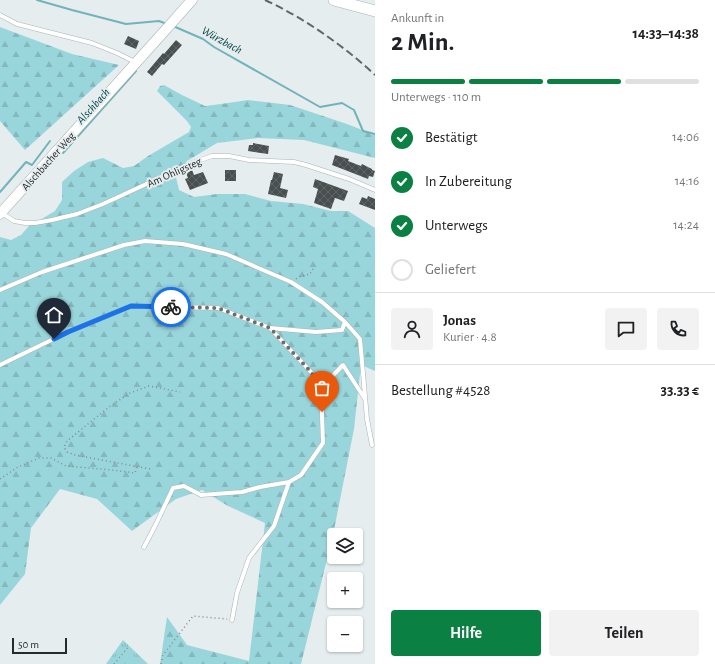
<!DOCTYPE html>
<html lang="de">
<head>
<meta charset="utf-8">
<style>
  body { margin:0; font-family:"Alegreya Sans",sans-serif; background:#f2f2f2; color:#202124; height:100vh; display:flex; flex-direction:column; font-size:15px; white-space:nowrap }
  * { box-sizing:border-box; margin:0 }
  p { font-size:13px; color:#757577 }
  .icon { flex:none; width:22px; height:22px; fill:none; stroke:currentColor; stroke-width:2; stroke-linecap:round; stroke-linejoin:round }
  .map { position:relative; flex:1; overflow:hidden }
  .details { display:flex; flex-direction:column; background:#fff; width:340px }
  .details>* { flex:none }
  .fabs { position:absolute; left:327px; top:528px; display:grid; gap:8px }
  .fabs a { display:grid; place-items:center; width:36px; height:36px; border-radius:4px; background:#fff; box-shadow:0 1px 3px #0004; font-size:20px }
  .scale { position:absolute; left:12px; bottom:10px; width:55px; box-sizing:border-box; padding-left:4px; border:2px solid #272a2a; border-top:0; font-size:11px; line-height:14px; white-space:nowrap; color:#272a2a; -webkit-text-stroke:3px #e6edee; paint-order:stroke }
  .pin { position:absolute; display:grid; place-items:center; width:34px; height:34px; color:#fff; margin:-41px -17px; border-radius:50% 50% 50% 0; rotate:-45deg; box-shadow:0 0 4px #0007 }
  .pin .icon { rotate:45deg }
  .courier { position:absolute; display:grid; place-items:center; width:40px; height:40px; margin:-20px; border:3px solid #1a73e8; border-radius:50%; background:#fff; color:#222; box-shadow:0 1px 5px #0007 }
  .head em { font-style:normal; font-weight:700 }
  .head div { display:flex; flex-direction:column-reverse }
  .head { display:flex; align-items:center; justify-content:space-between; height:68px; padding:0 16px }
  h1 { font-size:26px; font-weight:700; line-height:30px }
  .bar { display:grid; grid-template-columns:repeat(4,1fr); gap:6px 4px; align-content:center; height:48px; padding:0 16px }
  .bar i { height:5px; border-radius:3px; background:#e0e0e0 }
  .bar .selected { background:#0b8043 }
  .bar p { grid-column:span 4 }
  .line { display:flex; align-items:center; gap:10px; padding:0 16px; border-top:1px solid #e0e0e0 }
  .line div { flex:1 }
  .round { display:grid; place-items:center; flex:none; width:42px; height:42px; border-radius:4px; background:#f2f2f2 }
  ol { padding:0 16px; list-style:none }
  li { display:flex; align-items:center; gap:12px; height:44px }
  li p { margin-inline-start:auto }
  li .icon { padding:4px; border-radius:50%; background:#0b8043; color:#fff; stroke-width:4 }
  li:last-child { color:#757577 }
  li i { width:22px; height:22px; border:2px solid #e0e0e0; border-radius:50% }
  .action { display:flex; gap:8px; margin-top:auto; padding:8px 16px }
  .action a { flex:1; height:46px; border-radius:4px; background:#0b8043; color:#fff; font-size:16px; font-weight:700; line-height:46px; text-align:center }
  .action a+a { background:#f2f2f2; color:#202124 }
  main { display:flex; flex:1; min-height:0 }
  .map>svg:first-child { display:block }
  .grass { fill:url(#grass-tufts) }
  .forest { fill:url(#forest-firs) }
  .lines { fill:none; stroke-linecap:round; stroke-linejoin:round }
  .stream { stroke:#71b3ba; stroke-width:2 }
  .building { fill:url(#building-cross-hatch) }
  .service-casing { stroke:#acb3b3; stroke-width:5 }
  .tertiary-casing { stroke:#acb3b3; stroke-width:11 }
  .secondary-casing { stroke:#acb3b3; stroke-width:12 }
  .path { stroke:#868b8c; stroke-width:1.5; stroke-dasharray:1 3; stroke-linecap:butt }
  .service { stroke:#fff; stroke-width:4 }
  .tertiary { stroke:#fff; stroke-width:10 }
  .secondary { stroke:#fff; stroke-width:11 }
  .rail { stroke:#626667; stroke-width:2; stroke-dasharray:8 4; stroke-linecap:butt }
  .done { stroke:#6a6e6f; stroke-width:4; stroke-dasharray:0 7.2 }
  .route { stroke:#1a73e8; stroke-width:5 }
  .labels { text-anchor:middle; stroke-width:4; stroke-linejoin:round; paint-order:stroke }
  .street-label { font-size:11px; fill:#272a2a; stroke:#e6edee }
  .water-label { font-size:12px; font-style:italic; fill:#05454a; stroke:#e6edee }
</style>
</head>
<body>
<main>
<div class="map">
<svg width="375" height="664" viewBox="0 0 375 664">
  <defs>
    <pattern id="grass-tufts" width="24" height="20" patternUnits="userSpaceOnUse"><rect width="24" height="20" fill="#99d6dc"/><path d="M3 7l-1-3M5 7V3M7 7l1-3M15 17l-1-3M17 17v-4M19 17l1-3" fill="none" stroke="#84b8bd"/></pattern>
    <pattern id="forest-firs" width="22" height="20" patternUnits="userSpaceOnUse"><rect width="22" height="20" fill="#99d6dc"/><path d="M5 1l3.5 6h-7zM16 11l3.5 6h-7z" fill="#84b8bd"/></pattern>
    <pattern id="building-cross-hatch" width="8" height="8" patternUnits="userSpaceOnUse"><rect width="8" height="8" fill="#494f4f"/><path d="M0 0l8 8M0 8l8-8" fill="none" stroke="#606565"/></pattern>
  </defs>
  <rect width="100%" height="100%" fill="#e6edee"/>
  <path class="grass" d="M123 640 148 664H106Z"/>
  <path class="forest" d="M0 27 72 54 119 65 25 150 0 121Z
    M164 85 182 95 205 106 221 104 248 100 290 105 347 124 375 135V158L304 140 258 138 217 143 187 161 176 177 179 190 194 197 217 194H245L271 201 303 204 331 211H348L375 228V371L361 365 354 429 333 535 301 664H160L167 617 187 645 249 661 265 523 228 506 202 490 176 499 132 531 97 499 60 489 31 528 25 574 0 605V237L11 240 21 235 28 227 55 211 62 200V182L74 171 88 162 103 158 123 168 134 166 148 156 189 132 191 127 187 121 157 91 160 86Z"/>
  <g class="lines">
    <path class="stream" d="M37 0 72 10 126 24 159 21 167 24
      M173 26 203 39 214 47 320 107 342 103 354 110 363 131 375 134
      M63 153 136 71
      M0 192 26 162 32 165 50 141"/>
  </g>
  <path class="building" d="M128 36 139 41 136 49 124 44Z
    M176 40 182 45 164 65 162 64 152 76 147 72 163 53 164 54Z
    M253 143 269 146 268 154 248 151 249 145H253Z
    M335 155 349 159 348 161 361 166 362 164 372 169V170L375 171 373 177 369 176 368 179 345 170 332 165Z
    M192 170 194 175 203 172 208 183 190 190 185 179 188 178 186 173Z
    M225 170H236V181H225Z
    M274 172 283 174 280 188 288 190 286 198 268 194 271 180H272Z
    M315 179 348 191 344 201 335 198 331 209 314 203 318 189 313 187Z
    M368 196 375 199V210L359 204 362 197 367 199Z"/>
  <g class="lines">
    <defs>
      <path id="service" d="M0 15 17 24 92 43 117 53 135 62
        M2 213 14 221 25 223H35L52 220 77 214 103 204 192 163 212 156H229L249 160 294 162 306 165 349 179 375 190
        M0 290 42 272 124 245 145 241 183 244 226 254 291 282 322 302 345 322 342 330 316 332 270 328 311 372 321 388 323 443 301 475 289 482 260 487 242 492 201 495 184 486 173 488 156 524 144 547
        M345 322 360 339 367 419 372 445
        M0 365 68 332 131 306 218 308 270 328
        M321 388 343 365 365 399
        M232 620 237 593 249 558 274 526 289 482"/>
      <path id="tertiary" d="M0 214 169 26 192 0"/>
      <path id="secondary" d="M334 0 375 11"/>
    </defs>
    <use href="#service" class="service-casing"/>
    <use href="#tertiary" class="tertiary-casing"/>
    <use href="#secondary" class="secondary-casing"/>
    <path class="path" d="M296 279 299 277 310 274 315 266
      M150 469 75 455 67 452 64 447 67 441 109 407 130 393 149 386 180 392
      M0 479 18 467 39 458H51L66 466 112 470 135 473 137 466
      M114 664 129 646
      M161 664 163 655 193 616 227 619"/>
    <use href="#service" class="service"/>
    <use href="#tertiary" class="tertiary"/>
    <use href="#secondary" class="secondary"/>
    <path class="rail" d="M265 0C304 18 344 46 375 75"/>
  </g>
  <g class="lines">
    <path class="done" d="M171 307 218 308 270 328 311 372 321 388 322 412"/>
    <path class="route" d="M54 339 68 332 131 306 171 307"/>
  </g>
  <g class="labels">
    <g class="street-label">
      <text transform="translate(48 161) rotate(-48)" y="4">Alschbacher Weg</text>
      <text transform="translate(174 172) rotate(-24)" y="4">Am Ohligsteg</text>
    </g>
    <g class="water-label">
      <text transform="translate(222 40) rotate(29)" y="4">Würzbach</text>
      <text transform="translate(93 106) rotate(-48)" y="4">Alschbach</text>
    </g>
  </g>
</svg>
<div class="fabs">
<a><svg class="icon" aria-label="layers" viewBox="0 0 24 24"><path d="M12 4l9 5-9 5-9-5zM3 14l9 5 9-5"/></svg></a>
<a>+</a>
<a>−</a>
</div>
<div class="scale">50 m</div>
<div class="pin" style="left:322px;top:412px;background:#ea580c"><svg class="icon" aria-label="bag" viewBox="0 0 24 24"><path d="M5 8h14l-1 12H6zM9 8a3 3 0 0 1 6 0"/></svg></div>
<div class="pin" style="left:54px;top:339px;background:#1f2937"><svg class="icon" aria-label="home" viewBox="0 0 24 24"><path d="M3 11l9-7 9 7M6 9v11h12V9"/></svg></div>
<div class="courier" style="left:171px;top:307px"><svg class="icon" aria-label="bike" viewBox="0 0 24 24"><circle cx="6" cy="16" r="4"/><circle cx="18" cy="16" r="4"/><path d="M6 16l4-8h5l3 8M10 8l3 8H6M13 5h3"/></svg></div>
</div>
<section class="details">
<div class="head"><div><h1>2 Min.</h1><p>Ankunft in</p></div><em>14:33–14:38</em></div>
<div class="bar"><i class="selected"></i><i class="selected"></i><i class="selected"></i><i></i><p>Unterwegs · 110 m</p></div>
<ol>
<li><svg class="icon" aria-label="check" viewBox="0 0 24 24"><path d="M5 12l5 5 9-10"/></svg>Bestätigt<p>14:06</p></li>
<li><svg class="icon" aria-label="check" viewBox="0 0 24 24"><path d="M5 12l5 5 9-10"/></svg>In Zubereitung<p>14:16</p></li>
<li><svg class="icon" aria-label="check" viewBox="0 0 24 24"><path d="M5 12l5 5 9-10"/></svg>Unterwegs<p>14:24</p></li>
<li><i></i>Geliefert</li>
</ol>
<div class="line" style="height:72px"><a class="round"><svg class="icon" aria-label="person" viewBox="0 0 24 24"><circle cx="12" cy="8" r="4"/><path d="M4 21q1-7 8-7t8 7"/></svg></a><div><b>Jonas</b><p>Kurier · 4.8</p></div><a class="round"><svg class="icon" aria-label="chat" viewBox="0 0 24 24"><path d="M4 5h16v11H9l-5 4z"/></svg></a><a class="round"><svg class="icon" aria-label="phone" viewBox="0 0 24 24"><path d="M5 4h4l2 5-3 2q2 4 5 5l2-3 5 2v4C11 20 4 13 5 4z"/></svg></a></div>
<div class="line" style="height:52px"><div>Bestellung #4528</div><b>33.33 €</b></div>
<div class="action"><a>Hilfe</a><a>Teilen</a></div>
</section>
</main>
</body>
</html>
